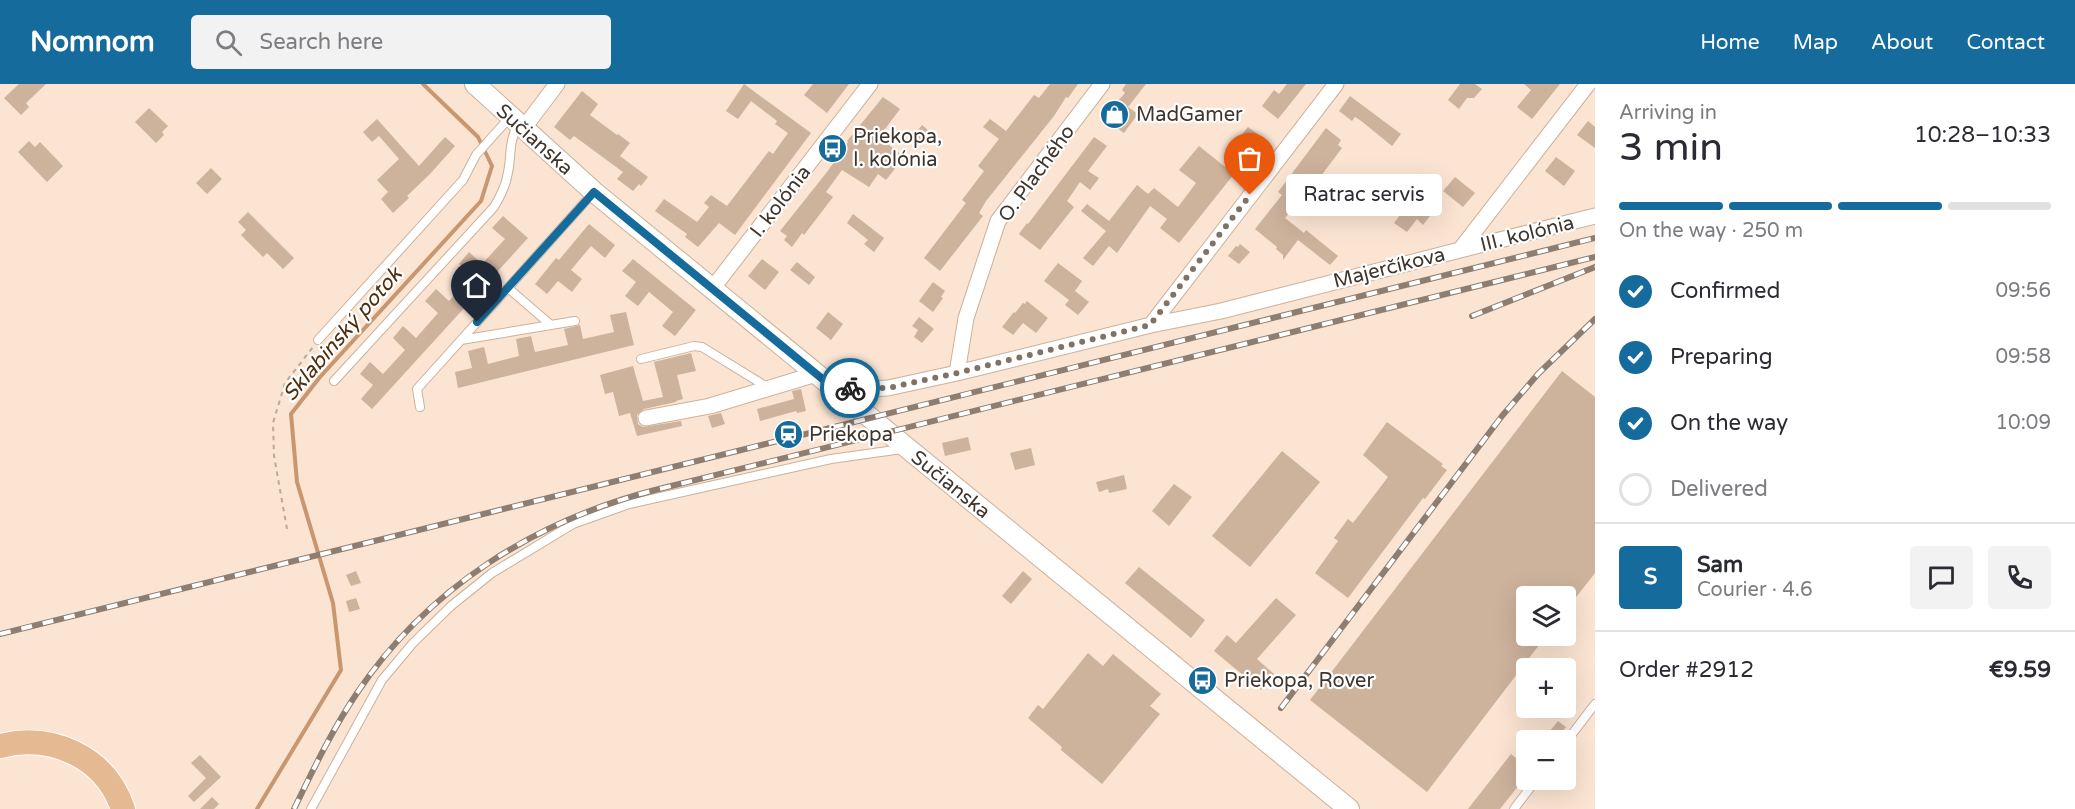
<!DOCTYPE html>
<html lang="en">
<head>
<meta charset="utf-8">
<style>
  body { margin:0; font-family:"Varela Round",sans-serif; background:#f2f2f3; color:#2b2b33; height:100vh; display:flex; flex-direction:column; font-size:22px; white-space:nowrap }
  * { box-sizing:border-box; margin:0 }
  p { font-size:20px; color:#7c7c81 }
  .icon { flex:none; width:33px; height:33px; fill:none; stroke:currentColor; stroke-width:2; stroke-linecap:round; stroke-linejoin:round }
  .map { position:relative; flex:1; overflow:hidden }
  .side { display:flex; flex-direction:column; background:#fff; width:480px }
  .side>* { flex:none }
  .controls { position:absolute; left:1516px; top:502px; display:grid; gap:12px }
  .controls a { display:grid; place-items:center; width:60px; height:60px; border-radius:6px; background:#fff; box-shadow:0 6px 24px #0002; font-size:30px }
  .pin { position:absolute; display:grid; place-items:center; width:51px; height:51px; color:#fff; margin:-62px -26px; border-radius:50% 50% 50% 0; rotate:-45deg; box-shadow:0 0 6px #0007 }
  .pin .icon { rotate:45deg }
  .courier { position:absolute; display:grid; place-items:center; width:60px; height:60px; margin:-30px; border:4px solid #156b9b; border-radius:50%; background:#fff; color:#222; box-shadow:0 2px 8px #0007 }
  .bubble { position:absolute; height:42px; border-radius:6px; background:#fff; box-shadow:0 6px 24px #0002; font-size:20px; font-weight:600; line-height:42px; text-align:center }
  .headline em { font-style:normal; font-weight:600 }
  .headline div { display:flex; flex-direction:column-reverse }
  .headline { display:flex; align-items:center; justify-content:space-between; height:102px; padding:0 24px }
  h1 { font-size:39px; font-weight:600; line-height:45px }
  .bar { display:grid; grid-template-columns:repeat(4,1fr); gap:9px 6px; align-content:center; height:72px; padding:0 24px }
  .bar i { height:8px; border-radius:4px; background:#e1e1e2 }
  .bar .on { background:#156b9b }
  .bar p { grid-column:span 4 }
  .line { display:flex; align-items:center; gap:15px; padding:0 24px; border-top:2px solid #e1e1e2 }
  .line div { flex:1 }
  .round { display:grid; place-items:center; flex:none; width:63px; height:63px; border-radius:6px; background:#f2f2f3 }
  ol { padding:0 24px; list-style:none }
  li { display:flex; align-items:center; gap:18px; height:66px }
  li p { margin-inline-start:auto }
  li .icon { padding:6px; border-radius:50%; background:#156b9b; color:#fff; stroke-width:4 }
  li:last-child { color:#7c7c81 }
  li i { width:33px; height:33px; border:3px solid #e1e1e2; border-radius:50% }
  header { display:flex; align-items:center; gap:36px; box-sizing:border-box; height:84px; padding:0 30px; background:#156b9b; color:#fff }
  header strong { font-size:28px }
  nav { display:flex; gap:33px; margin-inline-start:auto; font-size:21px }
  .search { width:420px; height:54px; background:#f2f2f3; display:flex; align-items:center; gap:15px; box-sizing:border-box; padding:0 21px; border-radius:6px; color:#7c7c81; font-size:22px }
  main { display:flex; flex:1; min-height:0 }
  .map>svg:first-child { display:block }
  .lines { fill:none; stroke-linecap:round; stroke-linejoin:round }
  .stream { stroke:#c8976f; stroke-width:4 }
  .building { fill:#cdb29c }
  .service-casing { stroke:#ccb19b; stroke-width:10 }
  .minor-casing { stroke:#ccb19b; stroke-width:17 }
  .tertiary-casing { stroke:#ccb19b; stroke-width:22 }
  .primary-casing { stroke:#fff; stroke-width:26 }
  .path { stroke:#bca99a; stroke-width:2; stroke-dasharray:4.5 4.5; stroke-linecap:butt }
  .service { stroke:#fff; stroke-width:8 }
  .minor { stroke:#fff; stroke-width:15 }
  .tertiary { stroke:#fff; stroke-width:20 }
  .primary { stroke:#e5b991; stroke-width:24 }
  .rail-casing { stroke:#8e7e71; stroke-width:6 }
  .rail { stroke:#fff; stroke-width:4; stroke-dasharray:11; stroke-linecap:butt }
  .done { stroke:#817266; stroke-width:6; stroke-dasharray:0 10.8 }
  .route { stroke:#156b9b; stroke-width:8 }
  .labels { text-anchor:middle; stroke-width:4.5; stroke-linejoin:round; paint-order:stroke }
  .poi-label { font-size:20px; fill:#40352c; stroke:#fff; text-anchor:start }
  .street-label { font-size:20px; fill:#40352c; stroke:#fff }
  .water-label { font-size:21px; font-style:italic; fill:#4f2d0e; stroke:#fff }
</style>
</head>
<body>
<header>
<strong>Nomnom</strong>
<div class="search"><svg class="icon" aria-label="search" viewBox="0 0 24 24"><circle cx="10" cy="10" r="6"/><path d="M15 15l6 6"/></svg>Search here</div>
<nav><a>Home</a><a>Map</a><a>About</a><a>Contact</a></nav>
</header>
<main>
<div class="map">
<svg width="1595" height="725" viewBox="0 0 1595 725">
  <rect width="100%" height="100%" fill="#fbe4d2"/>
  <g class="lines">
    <path class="stream" d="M257 725 341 586 333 519 297 398 291 330 320 293 481 117 492 82 478 53 423 0"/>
  </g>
  <path class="building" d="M19 0H46L26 19 29 23 21 31 4 14Z
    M744 0 811 49 735 151 719 139 698 163 685 153 687 150 655 127 664 115 697 138 709 123 704 119 711 111 727 122 769 67 773 70 788 49 775 40 777 37 751 17 738 35 726 27Z
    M813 0H849L827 29 804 11Z
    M1050 0H1078L1068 14 1066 13 1054 32 986 117 979 129 983 132 940 187 924 174 966 119 962 116 984 87 978 82 999 55 983 43 990 35 1006 47 1034 11 1039 14Z
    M1126 0H1146L1128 23 1138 30 1124 49 1106 36 1118 20 1116 19 1125 9 1122 6Z
    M1287 0H1306L1278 35 1262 22 1274 6 1279 10Z
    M1460 0H1475L1482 5 1474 14H1467L1459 25 1448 16Z
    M1524 0H1560L1532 35 1517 23 1531 6Z
    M582 7 598 20 590 31 617 51 618 50 630 59 620 72 648 93 641 102 639 100 633 107 617 95 623 88 574 52 570 56 554 43Z
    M1350 12 1401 50 1392 62 1360 36 1355 33 1352 37 1339 27Z
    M883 13 900 25 879 53 904 73 886 96 878 90 869 103 842 86 826 108 833 113 804 151 802 149 792 163 784 156 787 152 780 147 827 88 848 58 847 57Z
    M149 24 168 42 162 48 164 51 156 59 135 38Z
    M377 35 419 82 445 53 455 62 430 90 407 112 409 114 393 129 381 115 388 108 377 96 399 75 379 52 372 58 363 48Z
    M1588 37 1595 43V64L1577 51Z
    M922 41 930 48 923 57 914 51Z
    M1248 43 1263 54 1251 70 1236 58Z
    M1326 44 1341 56 1338 61 1342 64 1305 113 1303 112 1285 134 1304 149 1306 146 1338 172 1330 181 1298 156 1283 176V171L1276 165 1277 163 1255 145 1282 111 1278 108Z
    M1094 53 1107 62 1088 87 1099 94 1090 106 1080 98 1067 117 1074 123 1040 166 1019 150 1027 139 1028 140Z
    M29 57 35 63 40 58 63 82 47 98 18 68Z
    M1199 62 1234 90 1179 159 1160 144 1167 135 1150 122 1117 169 1109 162 1093 182 1083 174 1106 147 1081 127 1087 120 1109 137 1137 101 1148 110 1154 104 1178 123 1196 99 1179 86Z
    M1556 73 1575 87 1564 102 1545 87Z
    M211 84 222 95 207 110 196 99Z
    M1455 93 1475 109 1463 123 1443 107Z
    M1421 104 1440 119 1423 141 1417 135 1407 148 1394 139Z
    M248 128 294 174 283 185 267 169 263 173 241 151 246 146 238 138Z
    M853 130 884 154 874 168 864 160 868 156 847 139Z
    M503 132 528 154 372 325 361 315 373 301 360 290 370 278 383 290 405 266 393 254 403 242 416 254 438 229 425 217 436 205 449 217 472 192 459 180 469 168 482 180 505 155 492 144Z
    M589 140 615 161 605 174 591 162 571 186 582 195 572 208 558 197 547 210 535 200 556 174 559 176Z
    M1240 160 1250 168 1239 180 1228 172 1236 162 1238 163Z
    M633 175 696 226 675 252 662 242 673 228 649 208 638 222 625 212 636 198 622 187Z
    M762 175 779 188 765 206 748 192Z
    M797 178 815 193 809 201 790 186Z
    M1058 179 1082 197 1075 207 1089 218 1078 231 1065 221 1069 216 1044 197Z
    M933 198 945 207 941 213 943 214 933 228 919 217Z
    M1027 217 1048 234 1036 249 1023 239 1013 251 1002 243 1014 228 1015 229 1023 219 1025 220Z
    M626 228 634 261 458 304 455 288 472 284 468 267 484 263 488 280 519 272 516 255 531 252 535 268 568 261 564 245 580 241 583 255 614 248 610 231Z
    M828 228 843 240 831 256 816 244Z
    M919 233 934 245 922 259 914 253 918 246 912 242Z
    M691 269 696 287 677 291 683 315 676 317V318L644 325 637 331 638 340 643 343 681 337 682 342 637 352 630 329 619 332 613 308 605 310 600 291 633 282 643 317 663 313 654 278Z
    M1562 287 1595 313V489L1566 526V513H1527V552H1546L1427 708 1310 616Z
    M801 305 806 327 797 329 796 327 760 337 757 325 794 315 792 307Z
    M721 329 725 340 712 344 708 332Z
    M1387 338 1443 380 1441 382 1447 386 1425 415 1423 414 1348 514 1315 489 1338 457 1334 454 1348 435 1353 439 1388 393 1363 371Z
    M968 353 971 366 945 372 942 359Z
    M1031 364 1035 381 1015 386 1010 369Z
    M1282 367 1320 398 1250 483 1212 452Z
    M1124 391 1127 405 1109 409 1108 405 1099 408 1096 398Z
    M1174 400 1192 413 1169 442 1152 427Z
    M1139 483 1205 536 1191 554 1125 499Z
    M356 487 361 499 351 502 346 491Z
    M1023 487 1032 495 1011 520 1002 512Z
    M356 514 360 525 349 528 346 517Z
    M1276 514 1296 531 1257 575 1274 590 1261 606 1214 567 1227 551 1236 559Z
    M1088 569 1103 582 1113 570 1161 610 1150 622 1160 630 1102 700 1061 666 1062 663 1028 634 1038 621 1043 625Z
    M1558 637 1566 643 1555 657H1542Z
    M1511 670 1527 683V691L1500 725H1468Z
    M200 671 221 693 194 718 188 712 206 694 191 679Z
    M212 713 219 720 214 725H200Z"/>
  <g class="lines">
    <defs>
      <path id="service" d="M508 204 551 241
        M318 256 463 96 476 71 510 33
        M461 256 575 237
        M641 275 694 262 702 263 767 303
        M334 297 494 123C500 113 505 104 507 93 512 73 508 61 517 42
        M420 323 417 305 593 109
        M1566 658 1595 620
        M311 725 382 596 413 559 451 522 492 489 573 440 629 420 831 375 902 365
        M1514 725 1536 696"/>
      <path id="minor" d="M523 45 557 0
        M1460 166 1595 132
        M712 205 870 0
        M1151 241 1221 227 1460 166 1588 0
        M957 289 966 234 998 137 1102 0
        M831 302 865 305 888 304 957 289 1151 241 1336 0
        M646 334 710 322 816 290"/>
      <path id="tertiary" d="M475 0 594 108 1349 725"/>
      <path id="primary" d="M0 662C51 649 105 672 123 725"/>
    </defs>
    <use href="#service" class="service-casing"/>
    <use href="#minor" class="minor-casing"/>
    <use href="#tertiary" class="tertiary-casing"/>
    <use href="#primary" class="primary-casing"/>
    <path class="path" d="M287 445 274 372 273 339 285 299 313 263"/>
    <use href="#service" class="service"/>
    <use href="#minor" class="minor"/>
    <use href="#tertiary" class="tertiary"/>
    <use href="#primary" class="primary"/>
    <defs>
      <path id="rail" d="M1472 232 1595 183
        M0 550 1595 154
        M1281 624 1502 332 1538 290 1595 235
        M294 725C313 686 332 646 357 609 427 505 534 437 655 406L1595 173"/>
    </defs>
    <use href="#rail" class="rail-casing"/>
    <use href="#rail" class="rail"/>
  </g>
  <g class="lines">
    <path class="done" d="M850 304H888L957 289 1150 241 1250 111"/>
    <path class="route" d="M477 238 594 108 831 302 850 304"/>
  </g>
  <defs>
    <symbol id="shop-disc" viewBox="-11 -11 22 22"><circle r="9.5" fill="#156b9b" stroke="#fff"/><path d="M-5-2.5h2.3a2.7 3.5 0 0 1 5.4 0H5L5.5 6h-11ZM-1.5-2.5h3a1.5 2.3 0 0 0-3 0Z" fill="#fff"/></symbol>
    <symbol id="bus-disc" viewBox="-11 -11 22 22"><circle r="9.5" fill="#156b9b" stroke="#fff"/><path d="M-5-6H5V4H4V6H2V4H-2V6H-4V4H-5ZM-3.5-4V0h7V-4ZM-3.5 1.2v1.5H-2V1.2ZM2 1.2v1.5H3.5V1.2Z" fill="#fff"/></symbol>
    <symbol id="station-disc" viewBox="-11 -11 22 22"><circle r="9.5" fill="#156b9b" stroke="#fff"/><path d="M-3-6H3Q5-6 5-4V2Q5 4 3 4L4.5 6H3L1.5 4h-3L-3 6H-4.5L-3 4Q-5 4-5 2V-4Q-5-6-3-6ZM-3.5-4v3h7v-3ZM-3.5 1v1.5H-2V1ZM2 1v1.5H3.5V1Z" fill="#fff"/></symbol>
  </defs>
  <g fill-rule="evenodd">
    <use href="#shop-disc" x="1098" y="14" width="33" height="33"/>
    <use href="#bus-disc" x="816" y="48" width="33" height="33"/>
    <use href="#station-disc" x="772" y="334" width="33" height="33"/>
    <use href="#bus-disc" x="1186" y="580" width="33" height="33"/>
  </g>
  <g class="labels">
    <g class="poi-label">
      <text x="1136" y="37">MadGamer</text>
      <text x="853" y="59">Priekopa,<tspan x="853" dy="23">I. kolónia</tspan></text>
      <text x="809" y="357">Priekopa</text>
      <text x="1224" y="603">Priekopa, Rover</text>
    </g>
    <g class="street-label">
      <text transform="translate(535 55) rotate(42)" y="7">Sučianska</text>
      <text transform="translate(1036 89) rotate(-54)" y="7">O. Plachého</text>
      <text transform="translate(780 117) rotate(-52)" y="7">I. kolónia</text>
      <text transform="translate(1527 149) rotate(-14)" y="7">III. kolónia</text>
      <text transform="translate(1389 183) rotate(-14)" y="7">Majerčíkova</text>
      <text transform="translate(951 400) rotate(39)" y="7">Sučianska</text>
    </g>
    <g class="water-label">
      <text transform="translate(342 250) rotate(-49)" y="7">Sklabinský potok</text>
    </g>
  </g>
</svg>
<div class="controls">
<a><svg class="icon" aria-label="layers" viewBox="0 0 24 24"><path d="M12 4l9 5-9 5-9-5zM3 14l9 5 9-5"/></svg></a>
<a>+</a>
<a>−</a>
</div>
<div class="pin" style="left:1250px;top:111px;background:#ea580c"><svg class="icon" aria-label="bag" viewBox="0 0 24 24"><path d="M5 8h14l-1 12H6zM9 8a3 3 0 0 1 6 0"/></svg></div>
<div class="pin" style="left:477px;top:238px;background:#1f2937"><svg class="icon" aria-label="home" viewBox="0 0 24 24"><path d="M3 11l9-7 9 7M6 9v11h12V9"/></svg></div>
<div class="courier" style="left:850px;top:304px"><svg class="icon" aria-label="bike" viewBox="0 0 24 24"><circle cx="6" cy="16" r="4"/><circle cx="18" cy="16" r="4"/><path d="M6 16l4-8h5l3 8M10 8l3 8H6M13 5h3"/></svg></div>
<div class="bubble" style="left:1286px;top:90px;width:156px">Ratrac servis</div>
</div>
<section class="side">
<div class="headline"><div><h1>3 min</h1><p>Arriving in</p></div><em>10:28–10:33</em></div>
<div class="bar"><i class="on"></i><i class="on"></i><i class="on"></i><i></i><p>On the way · 250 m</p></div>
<ol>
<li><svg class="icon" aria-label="check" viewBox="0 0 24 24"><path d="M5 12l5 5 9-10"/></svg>Confirmed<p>09:56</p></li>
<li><svg class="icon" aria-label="check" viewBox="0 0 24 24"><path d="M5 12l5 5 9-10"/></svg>Preparing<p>09:58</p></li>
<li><svg class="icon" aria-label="check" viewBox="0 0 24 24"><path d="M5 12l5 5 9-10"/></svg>On the way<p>10:09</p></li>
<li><i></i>Delivered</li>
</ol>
<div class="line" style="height:108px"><b class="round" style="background:#156b9b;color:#fff">S</b><div><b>Sam</b><p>Courier · 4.6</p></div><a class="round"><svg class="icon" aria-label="chat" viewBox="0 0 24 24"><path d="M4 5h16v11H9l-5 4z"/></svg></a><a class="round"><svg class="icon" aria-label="phone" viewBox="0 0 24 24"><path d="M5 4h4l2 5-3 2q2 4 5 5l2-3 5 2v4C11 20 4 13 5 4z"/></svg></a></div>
<div class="line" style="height:78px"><div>Order #2912</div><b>€9.59</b></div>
</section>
</main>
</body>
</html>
